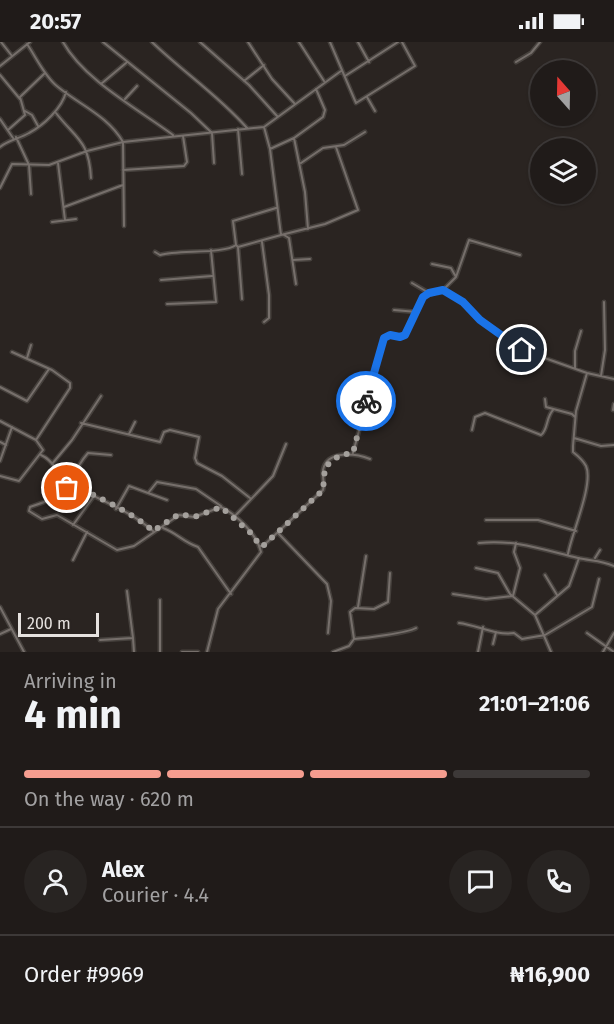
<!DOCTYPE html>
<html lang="en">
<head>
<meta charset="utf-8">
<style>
  body { margin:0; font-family:"Fira Sans",sans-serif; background:#282422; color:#f1f3f6; height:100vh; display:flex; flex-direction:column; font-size:22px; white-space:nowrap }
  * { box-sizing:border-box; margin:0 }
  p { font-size:20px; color:#a2a1a2 }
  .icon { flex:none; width:33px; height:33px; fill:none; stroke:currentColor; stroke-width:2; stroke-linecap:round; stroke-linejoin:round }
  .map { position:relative; height:610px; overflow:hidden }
  .sheet { display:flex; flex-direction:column; background:#201b19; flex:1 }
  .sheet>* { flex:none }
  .needle { width:39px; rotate:340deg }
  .fabs { position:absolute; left:530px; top:18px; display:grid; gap:12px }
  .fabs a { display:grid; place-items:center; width:66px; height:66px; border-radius:50%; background:#201b19; box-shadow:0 2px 4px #0004,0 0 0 2px #3d3938; font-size:30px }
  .scale { position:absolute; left:18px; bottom:15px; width:81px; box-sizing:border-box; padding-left:6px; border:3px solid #e6e2df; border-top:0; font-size:16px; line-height:21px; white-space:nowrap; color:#e6e2df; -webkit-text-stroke:4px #2a2421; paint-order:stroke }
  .pin { position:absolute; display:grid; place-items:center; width:51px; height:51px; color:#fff; margin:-26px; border:3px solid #fff; border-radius:50%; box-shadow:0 2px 6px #0007 }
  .courier { position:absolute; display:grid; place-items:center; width:60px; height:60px; margin:-30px; border:4px solid #1a73e8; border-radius:50%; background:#fff; color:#222; box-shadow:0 2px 8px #0007 }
  .head em { font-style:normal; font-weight:700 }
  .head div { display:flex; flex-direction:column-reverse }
  .head { display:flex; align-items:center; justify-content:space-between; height:102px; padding:0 24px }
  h1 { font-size:39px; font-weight:700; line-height:45px }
  .bar { display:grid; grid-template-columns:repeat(4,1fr); gap:9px 6px; align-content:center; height:72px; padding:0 24px }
  .bar i { height:8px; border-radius:4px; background:#3d3938 }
  .bar .active { background:#f59d8f }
  .bar p { grid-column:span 4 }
  .line { display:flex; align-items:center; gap:15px; padding:0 24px; border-top:2px solid #3d3938 }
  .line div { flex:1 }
  .round { display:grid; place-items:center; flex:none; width:63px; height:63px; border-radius:32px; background:#282422 }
  .status { display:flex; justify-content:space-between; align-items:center; height:42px; padding:0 30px; background:#201b19; direction:ltr }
  .status svg { height:16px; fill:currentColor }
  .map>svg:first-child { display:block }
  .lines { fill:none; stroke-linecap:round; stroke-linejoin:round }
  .minor-casing { stroke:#46413d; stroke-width:5 }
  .minor { stroke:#766f6b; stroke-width:2 }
  .done { stroke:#a4a09c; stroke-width:6; stroke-dasharray:0 10.8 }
  .route { stroke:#1a73e8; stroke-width:8 }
</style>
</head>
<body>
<div class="status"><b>20:57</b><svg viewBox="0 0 49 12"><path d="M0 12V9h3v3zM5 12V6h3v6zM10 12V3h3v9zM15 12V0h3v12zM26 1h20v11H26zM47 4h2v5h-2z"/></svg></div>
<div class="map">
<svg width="614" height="610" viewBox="0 0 614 610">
  <rect width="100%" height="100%" fill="#2a2421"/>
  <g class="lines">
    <defs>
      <path id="minor" d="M1 0 12 14
        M63 0C84 38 138 67 173 93
        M103 0 191 71 212 91 214 121
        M152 0C183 30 218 53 247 86
        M200 0 249 43 277 74
        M248 0 272 37 295 62
        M299 0 324 39
        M330 0 356 61 415 24 402 0
        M358 0 369 20
        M27 2C36 15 45 35 58 45 80 63 108 74 123 100L124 184
        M516 20 531 11 540 0
        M0 24 30 0
        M0 33 20 57
        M345 34 398 0
        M244 39 264 23
        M101 42 126 21
        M367 55 375 69
        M125 57 137 44
        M25 69 32 73 38 84
        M56 71C76 97 89 98 91 136
        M0 77 13 96
        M238 87 242 132
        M8 88 25 73 20 55 45 31
        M16 95 29 123 31 152
        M294 96 305 150 308 187
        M0 105C10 97 19 97 29 91 44 83 62 66 66 50
        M270 107 294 96 323 75 325 68 316 47
        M58 121 65 178
        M301 121 323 106 344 103 365 90
        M123 128 184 124 187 120 183 94
        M0 146 12 122 49 123 87 109 123 100 264 85 341 29
        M64 165 123 143
        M52 180 76 177
        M281 193 325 182 358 168 336 105
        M284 193 289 196 296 242
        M262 200 269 253V276L264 280
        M236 203 233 179 276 166
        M155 210 160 213C178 208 224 212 236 203L238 205
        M293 218 310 217
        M432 222 451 226 456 235
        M161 238 212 234
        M412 241 429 251
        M443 248 463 260 480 278 522 308 587 331 614 337
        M242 257 238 205 281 193 270 107 264 85
        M167 262 216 260 211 208
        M394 268 417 270
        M12 310 52 328 70 341V346L36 398
        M27 316 31 303
        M575 326V309L581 289
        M601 334 605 308 604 260
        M0 345 27 359 49 327
        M545 357 546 365 572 372 575 375
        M613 368 614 362
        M0 379 36 398 43 408 19 439 0 434
        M81 381 160 400 164 390 170 388 199 395 195 416 197 421 222 434 250 456
        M472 388 475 375 485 371 541 393C548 388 546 375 553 368
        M129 392 135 380
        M574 396 601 404 614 403
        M0 400 6 403
        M353 411 384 296 390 293 403 294 423 255 443 248 456 235 469 198 520 213
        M41 413C54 418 59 435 71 442 98 458 130 468 153 489
        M111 413 88 411C79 421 74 432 68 444 61 455 42 461 30 465L29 469 42 477 57 473 117 508 134 504 179 473 194 475 221 465C237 473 257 492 261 510L218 567 207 610
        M0 419 12 385
        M52 422 72 398 101 354
        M149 450 157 440 196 447 221 464
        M116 467 129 444 167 458
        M234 475 273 434 286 402
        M486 478H538L576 489
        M73 483 94 454
        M163 486C177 491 183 500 198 505L231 552
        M278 491 327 542 331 559 328 591
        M479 501C514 497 544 508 578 516 591 519 601 518 614 524
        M259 504H263L323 448C325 441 322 435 323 428 327 407 357 412 370 417
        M568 512C571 493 594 442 586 424 583 418 578 414 573 410V404L576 369 587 331
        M595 516 600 508
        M73 518 87 490
        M476 526 498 531 510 552 535 573 551 610
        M545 533 557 553
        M127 549 133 596
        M453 552 486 557 513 554 520 526 514 510 516 501
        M0 565 24 610
        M358 565 366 514
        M535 573 569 544 579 516
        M459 581C477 583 496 594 514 591L522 597 545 593 592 565 599 537
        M587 591 614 610
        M0 592 11 587
        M354 597 350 570 355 566 374 567 388 560 390 531
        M100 598 133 596 134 610
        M493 602 496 590
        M160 610V558
        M182 610H198
        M333 610 349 604 354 597C366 596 407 591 416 586
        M478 610 483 585
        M603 610 614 591"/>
    </defs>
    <use href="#minor" class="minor-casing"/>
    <use href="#minor" class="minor"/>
  </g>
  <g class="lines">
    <path class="done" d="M67 446 69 441C93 453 134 471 153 489L179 472 194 475 221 465 252 492 260 504H263L323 448 325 425 340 413 353 411 366 359"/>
    <path class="route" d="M366 359 384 296 390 293 400 295 405 293 423 255 429 251 443 248 463 260 480 278 522 308"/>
  </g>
</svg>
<div class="fabs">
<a><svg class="needle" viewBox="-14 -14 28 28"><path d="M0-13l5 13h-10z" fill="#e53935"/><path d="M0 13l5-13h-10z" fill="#a2a1a2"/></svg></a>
<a><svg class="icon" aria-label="layers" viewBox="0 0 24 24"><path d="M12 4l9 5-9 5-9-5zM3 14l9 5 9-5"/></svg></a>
</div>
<div class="scale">200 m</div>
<div class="pin" style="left:67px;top:446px;background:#ea580c"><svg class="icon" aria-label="bag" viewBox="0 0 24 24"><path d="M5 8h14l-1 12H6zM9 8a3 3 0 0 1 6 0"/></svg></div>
<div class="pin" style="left:522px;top:308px;background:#1f2937"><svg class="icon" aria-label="home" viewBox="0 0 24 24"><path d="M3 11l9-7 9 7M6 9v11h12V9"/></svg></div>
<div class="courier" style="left:366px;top:359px"><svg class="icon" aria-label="bike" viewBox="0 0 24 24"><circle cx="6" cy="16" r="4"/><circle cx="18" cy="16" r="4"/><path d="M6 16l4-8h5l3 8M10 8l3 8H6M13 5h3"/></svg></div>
</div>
<section class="sheet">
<div class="head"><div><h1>4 min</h1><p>Arriving in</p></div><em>21:01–21:06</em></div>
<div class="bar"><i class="active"></i><i class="active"></i><i class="active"></i><i></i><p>On the way · 620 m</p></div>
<div class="line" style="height:108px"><a class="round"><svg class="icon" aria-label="person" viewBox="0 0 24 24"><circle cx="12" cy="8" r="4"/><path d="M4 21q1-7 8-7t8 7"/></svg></a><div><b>Alex</b><p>Courier · 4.4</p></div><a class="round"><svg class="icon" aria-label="chat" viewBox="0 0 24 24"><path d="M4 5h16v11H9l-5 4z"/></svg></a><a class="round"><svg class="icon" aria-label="phone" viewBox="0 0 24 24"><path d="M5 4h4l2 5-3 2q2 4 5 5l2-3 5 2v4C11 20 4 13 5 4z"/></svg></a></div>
<div class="line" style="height:78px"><div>Order #9969</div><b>₦16,900</b></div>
</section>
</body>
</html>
